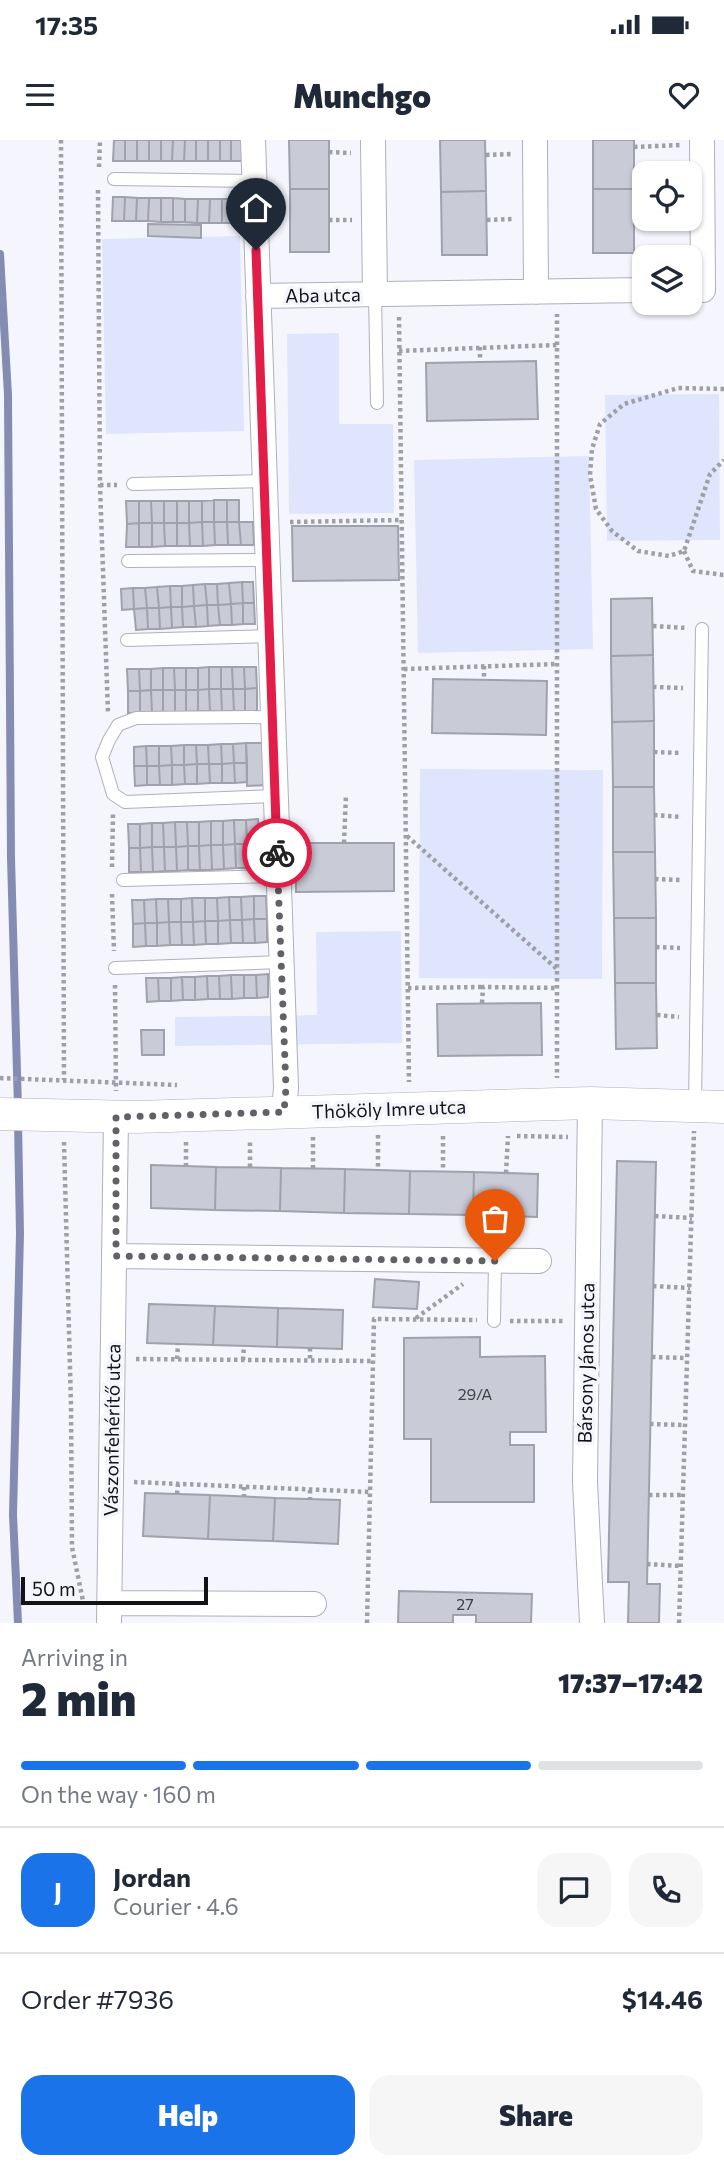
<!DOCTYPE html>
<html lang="en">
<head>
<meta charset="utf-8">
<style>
  body { margin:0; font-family:Commissioner,sans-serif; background:#f6f6f7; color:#1f2937; height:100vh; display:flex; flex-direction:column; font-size:26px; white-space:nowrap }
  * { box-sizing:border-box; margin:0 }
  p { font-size:23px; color:#747a83 }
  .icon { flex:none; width:38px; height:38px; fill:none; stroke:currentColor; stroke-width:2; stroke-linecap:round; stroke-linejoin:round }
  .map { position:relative; height:1483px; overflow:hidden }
  .panel { display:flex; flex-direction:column; background:#fff; flex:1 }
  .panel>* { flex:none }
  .fabs { position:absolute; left:632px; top:21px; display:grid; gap:14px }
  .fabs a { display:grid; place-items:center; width:70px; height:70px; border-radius:14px; background:#fff; box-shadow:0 2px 5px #0004; font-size:35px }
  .scale { position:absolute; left:21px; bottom:18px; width:187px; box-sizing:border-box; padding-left:7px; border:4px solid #121317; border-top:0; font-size:19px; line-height:24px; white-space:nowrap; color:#121317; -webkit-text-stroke:5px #f5f6fd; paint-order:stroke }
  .pin { position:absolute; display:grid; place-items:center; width:60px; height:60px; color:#fff; margin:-72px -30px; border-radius:50% 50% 50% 0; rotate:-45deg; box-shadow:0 0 7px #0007 }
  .pin .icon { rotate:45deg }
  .courier { position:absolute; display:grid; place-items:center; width:70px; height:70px; margin:-35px; border:5px solid #e11d48; border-radius:50%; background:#fff; color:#222; box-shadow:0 2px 9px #0007 }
  .headline em { font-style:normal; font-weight:800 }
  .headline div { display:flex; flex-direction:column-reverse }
  .headline { display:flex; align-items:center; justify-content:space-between; height:119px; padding:0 21px }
  h1 { font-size:46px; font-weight:800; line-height:52px }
  .bar { display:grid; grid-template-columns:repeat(4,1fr); gap:10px 7px; align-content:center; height:84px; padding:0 21px }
  .bar i { height:9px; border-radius:5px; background:#e0e1e3 }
  .bar .selected { background:#1a73e8 }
  .bar p { grid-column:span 4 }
  .line { display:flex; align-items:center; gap:18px; padding:0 21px; border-top:2px solid #e0e1e3 }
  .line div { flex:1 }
  .round { display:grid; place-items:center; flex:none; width:74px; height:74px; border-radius:21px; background:#f6f6f7 }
  .action { display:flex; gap:14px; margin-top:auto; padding:14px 21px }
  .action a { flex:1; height:80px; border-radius:21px; background:#1a73e8; color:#fff; font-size:28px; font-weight:800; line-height:80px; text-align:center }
  .action a+a { background:#f6f6f7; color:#1f2937 }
  .status { display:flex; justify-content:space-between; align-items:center; height:49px; padding:0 35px; background:#fff; direction:ltr }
  .status svg { height:19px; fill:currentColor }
  header { display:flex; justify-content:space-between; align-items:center; height:91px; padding:0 21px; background:#fff; font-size:32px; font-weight:800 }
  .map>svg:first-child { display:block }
  .green { fill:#e0e5fe }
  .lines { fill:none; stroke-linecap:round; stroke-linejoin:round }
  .stream { stroke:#858cb4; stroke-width:8 }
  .building { fill:#c9cbd7; stroke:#9fa2ad; stroke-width:2 }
  .service-casing { stroke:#aeb0bb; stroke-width:14 }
  .minor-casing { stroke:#aeb0bb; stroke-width:26 }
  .tertiary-casing { stroke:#aeb0bb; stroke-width:33 }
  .path { stroke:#9fa0a6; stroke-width:4.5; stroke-dasharray:3.5 3.5; stroke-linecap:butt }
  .service { stroke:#fff; stroke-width:12 }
  .minor { stroke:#fff; stroke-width:24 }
  .tertiary { stroke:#fff; stroke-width:32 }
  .done { stroke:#616268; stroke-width:7; stroke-dasharray:0 12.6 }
  .route { stroke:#e11d48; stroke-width:9 }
  .labels { text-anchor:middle; stroke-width:7; stroke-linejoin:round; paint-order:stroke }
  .number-label { font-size:16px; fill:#404147 }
  .street-label { font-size:19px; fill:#121317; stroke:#f5f6fd }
</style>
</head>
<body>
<div class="status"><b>17:35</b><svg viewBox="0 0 49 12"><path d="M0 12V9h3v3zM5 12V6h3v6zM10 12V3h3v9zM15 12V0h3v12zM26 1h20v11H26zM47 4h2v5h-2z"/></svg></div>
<header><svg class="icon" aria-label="menu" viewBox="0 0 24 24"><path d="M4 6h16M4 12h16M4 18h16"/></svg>Munchgo<svg class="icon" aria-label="heart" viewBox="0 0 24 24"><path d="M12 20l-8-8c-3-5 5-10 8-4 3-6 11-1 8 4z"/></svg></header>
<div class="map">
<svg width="724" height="1483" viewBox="0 0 724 1483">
  <rect width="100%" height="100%" fill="#f5f6fd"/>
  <path class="green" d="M240 96 244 291 106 294 102 99Z
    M339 193V284H393L394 373 289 374 287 194Z
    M719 254 720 400 607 401 605 255Z
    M589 316 593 509 418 513 414 320Z
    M420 629 603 630 602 839 419 838Z
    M401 791 402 903 175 906V877L317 875 316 792Z"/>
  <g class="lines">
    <path class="stream" d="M0 114 8 255 11 718 18 968
      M18 1483 13 1375 20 1094 18 981"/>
  </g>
  <path class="building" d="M114 0H125V21H113Z
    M125 0H137V21H125Z
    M137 0H149V21H137Z
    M149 0H161V21H149Z
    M161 0H173L172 21H161Z
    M173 0H185L184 21H172Z
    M185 0H196V21H184Z
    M196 0H208V21H196Z
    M208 0H220V21H208Z
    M220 0H231V21H220Z
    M231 0H243V21H231Z
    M289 0H329V49H290Z
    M440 0H485L486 51 441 52Z
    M593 0H634V49H593Z
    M290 49H329V112H290Z
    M593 49H634V113H593Z
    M486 51 487 115H442L441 52Z
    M113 57H125L124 81H112Z
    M125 57 137 58 136 81H124Z
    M137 58H149L148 81H136Z
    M149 58H161V82L148 81Z
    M161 58H173V82H161Z
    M173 58 185 59V82H173Z
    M185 59H198L197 83 185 82Z
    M198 59H210L209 83H197Z
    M210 59H222V83H209Z
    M222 59H234L233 83H222Z
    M234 59H246V83H233Z
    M148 84 201 85V98L148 96Z
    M536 221 538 279 427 281 426 223Z
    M214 360V382H202V361Z
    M214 360H227V382H214Z
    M227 360H239V382H227Z
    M126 361H139V383L127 384Z
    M139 361H151L152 383H139Z
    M151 361H164V383H152Z
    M164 361H177V383H164Z
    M177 361H189V383H177Z
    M189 361H202V382L189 383Z
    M202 382 203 406H190L189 383Z
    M202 382H214L215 405 203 406Z
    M214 382H227L228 405H215Z
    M227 382H239L241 405H228Z
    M239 382H253L254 405H241Z
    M139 383V407H126L127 384Z
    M139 383H152V407H139Z
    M152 383H164L165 406 152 407Z
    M164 383H177V406H165Z
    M177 383H189L190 406H177Z
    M292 386H398L399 440 293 441Z
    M242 442H253L254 463H243Z
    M242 442 243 463 231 464 229 443Z
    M229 443 231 464 218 465 217 444Z
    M205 444 207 465 194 466 193 445Z
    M205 444H217L218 465H207Z
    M193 445 194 466 182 467V446Z
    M170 446 171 467 159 468 157 447Z
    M170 446H182V467H171Z
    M157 447 159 468H147L145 448Z
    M133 448 134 469 122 470 121 449Z
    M133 448H145L147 468 134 469Z
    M652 458 653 515 611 516V459Z
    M243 463V484L232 485 231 464Z
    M243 463H254L255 484H243Z
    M231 464 232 485H220L218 465Z
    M207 465 208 486 196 487 194 466Z
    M207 465H218L220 485 208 486Z
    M194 466 196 487H183L182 467Z
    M171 467 172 488 160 489 159 468Z
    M171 467H182L183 487 172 488Z
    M147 468 148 489 136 490 134 469Z
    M147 468H159L160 489H148Z
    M653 515 654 581 612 582 611 516Z
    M209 527V549L198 550V528Z
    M209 527H221V549H209Z
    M221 527H232L233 549H221Z
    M232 527H244L245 549H233Z
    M244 527H256L257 548 245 549Z
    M163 528V550H151V529Z
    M163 528H174L175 550H163Z
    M174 528H186V550H175Z
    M186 528H198V550H186Z
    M127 529H139L140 551H128Z
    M139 529H151V550L140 551Z
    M433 539 547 541 546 595 432 593Z
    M257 548V571H245V549Z
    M209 549 210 571H198V550Z
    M209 549H221L222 571H210Z
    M221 549H233L234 571H222Z
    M233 549H245V571H234Z
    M151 550 152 573H140V551Z
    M151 550H163V572L152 573Z
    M163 550H175V572H163Z
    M175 550H186V572H175Z
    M186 550H198V571L186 572Z
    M128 551H140V573H128Z
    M654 581V647H613L612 582Z
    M246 603 247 623H234L233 604Z
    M246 603H264L266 645 247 646Z
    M221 604 222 624H209L208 605Z
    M221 604H233L234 623 222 624Z
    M184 605V625H172L171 606Z
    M184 605H196L197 624 184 625Z
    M196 605H208L209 624H197Z
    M146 606 147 626H134V607Z
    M146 606H159V626H147Z
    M159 606H171L172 625 159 626Z
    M234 623 235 643H222V624Z
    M234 623H247V642L235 643Z
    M197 624V644H185L184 625Z
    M197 624H209L210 643 197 644Z
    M209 624H222V643H210Z
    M172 625V645H160L159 626Z
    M172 625H184L185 644 172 645Z
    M134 626H147V645L135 646Z
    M147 626H159L160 645H147Z
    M613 647H654L655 712H613Z
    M258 679 259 704H247L246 680Z
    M234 680 235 704 223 705V681Z
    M234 680H246L247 704H235Z
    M211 681V705L199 706V682Z
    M211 681H223V705H211Z
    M175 682 176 707H164L163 683Z
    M175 682H187L188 706 176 707Z
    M187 682H199V706H188Z
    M152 683V707L140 708V684Z
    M152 683H163L164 707H152Z
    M128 684H140V708H129Z
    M296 703H394V751L296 752Z
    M235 704 236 728 224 729 223 705Z
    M235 704H247L248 728H236Z
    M247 704H259V728H248Z
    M211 705 212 730H200L199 706Z
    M211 705H223L224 729 212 730Z
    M188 706V730L177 731 176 707Z
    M188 706H199L200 730H188Z
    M152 707 153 732H141L140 708Z
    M152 707H164L165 731 153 732Z
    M164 707H176L177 731H165Z
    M129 708H140L141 732H129Z
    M613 712H655L656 778H614Z
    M254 756H266L267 779H254Z
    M254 756V779L242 780 241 757Z
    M229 757 230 780 218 781 217 758Z
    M229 757H241L242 780H230Z
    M192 758 193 782H181V759Z
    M192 758H205V781L193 782Z
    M205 758H217L218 781H205Z
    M156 759 157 783H145L144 760Z
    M156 759H168L169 782 157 783Z
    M168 759H181V782H169Z
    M132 760H144L145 783 133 784Z
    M614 778H656V843H615Z
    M254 779 255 803H243L242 780Z
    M254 779H267V802L255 803Z
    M230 780 231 803 218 804V781Z
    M230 780H242L243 803H231Z
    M205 781 206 804 194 805 193 782Z
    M205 781H218V804H206Z
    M169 782 170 805 157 806V783Z
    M169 782H181L182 805H170Z
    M181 782H193L194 805H182Z
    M145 783 146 806 133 807V784Z
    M145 783H157V806H146Z
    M268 834V857L257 858 256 835Z
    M231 835H244V858L232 859Z
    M231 835 232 859H220L219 836Z
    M244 835H256L257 858H244Z
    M207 836 208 859 195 860V837Z
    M207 836H219L220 859H208Z
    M182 837 183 860 171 861V838Z
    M182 837H195V860H183Z
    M146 838H158L159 861 147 862Z
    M158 838H171V861H159Z
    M615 843H656L657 908 616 909Z
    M541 863 542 915 438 916 437 864Z
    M141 890H164V915H142Z
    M617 1021 656 1022 647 1444H660L659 1483H628L629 1442H608Z
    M151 1025 216 1027 215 1070 151 1068Z
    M216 1027 281 1028 280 1071 215 1070Z
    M281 1028 345 1029 344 1073 280 1071Z
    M345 1029 410 1031 409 1074 344 1073Z
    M410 1031 474 1032 473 1075 409 1074Z
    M474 1032 538 1034 537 1077 473 1075Z
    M375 1139 419 1142 417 1169 373 1167Z
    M149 1164 215 1166 213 1205 147 1203Z
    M215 1166 278 1168 277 1207 213 1205Z
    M278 1168 343 1170 342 1209 277 1207Z
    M480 1197V1217L545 1216 546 1292H510V1305H534V1362H431V1299H404V1198Z
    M145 1353 210 1355 208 1399 143 1396Z
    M210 1355 275 1358 273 1401 208 1399Z
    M275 1358 340 1360 338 1404 273 1401Z
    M399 1451 532 1454 531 1483H476V1475H453V1483H398Z"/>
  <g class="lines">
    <defs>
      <path id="service" d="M114 39 254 41
        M375 154 377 263
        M133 344 264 341
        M128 421 267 420
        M127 500 270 496
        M273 577 136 578 118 585 109 600 102 617 113 654 125 662 275 656
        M123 740 278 736
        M115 828 281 822
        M695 965 702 489
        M494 1181 495 1121"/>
      <path id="minor" d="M253 0 286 948 284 972
        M373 0 375 154
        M535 0 536 152
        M702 0 703 150
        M258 156 644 150
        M590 963 585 1342 592 1483
        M115 1116 539 1121
        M109 1463 314 1464
        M109 1483 116 977"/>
      <path id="tertiary" d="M0 974 137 977 590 963 724 967"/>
    </defs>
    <use href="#service" class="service-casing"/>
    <use href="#minor" class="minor-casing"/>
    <use href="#tertiary" class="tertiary-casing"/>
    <path class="path" d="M61 0 64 940
      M634 7 680 5
      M329 12 351 13
      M486 15 513 14
      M99 27 100 0
      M98 50 100 345 108 573
      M635 74H644
      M329 80H352
      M487 80 514 79
      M399 177 409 942
      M557 205V174
      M480 207V222
      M399 211 557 205V938
      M724 249 678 248 624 264 600 284 592 309 590 335 596 369 612 391 638 411 669 416 684 411 710 334 724 320
      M100 345H117
      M290 382 402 380
      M684 411 693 431 724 435
      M653 486 687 488
      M484 526V540
      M404 529 557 524
      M653 547 683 548
      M654 612 682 613
      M654 675 682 677
      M407 696 557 829
      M344 703 346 655
      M112 727 113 673
      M655 739 680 740
      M112 754 114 811
      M656 807 680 808
      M115 845 116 951
      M408 848 483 847
      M482 863 483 847 557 848
      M657 875 679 877
      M0 938 177 945
      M378 995V1031
      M443 996V1032
      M517 996 568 997
      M313 997V1029
      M64 1002 71 1266 72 1407 83 1461
      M186 1002V1026
      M250 1027V1000
      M506 1033 508 996
      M655 1076 692 1078
      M653 1146 690 1148
      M416 1178 463 1144
      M510 1181H565
      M310 1208V1220
      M652 1217 687 1218
      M136 1219 373 1221
      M177 1219 178 1204
      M243 1220 244 1206
      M650 1284 685 1285
      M134 1342 370 1352
      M244 1347V1356
      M310 1350V1359
      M177 1354 178 1344
      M649 1355H683
      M647 1424 681 1426
      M367 1483 374 1179 477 1180
      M679 1483 694 991"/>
    <use href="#service" class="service"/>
    <use href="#minor" class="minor"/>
    <use href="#tertiary" class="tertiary"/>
  </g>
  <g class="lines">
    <path class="done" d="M277 713 286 948 284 972 116 977V1116L495 1121"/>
    <path class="route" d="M256 110 277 713"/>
  </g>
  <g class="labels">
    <g class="number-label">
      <text x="475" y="1260">29/A</text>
      <text x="465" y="1470">27</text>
    </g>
    <g class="street-label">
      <text transform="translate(323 155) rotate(-1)" y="7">Aba utca</text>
      <text transform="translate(389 969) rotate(-2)" y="7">Thököly Imre utca</text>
      <text transform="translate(586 1223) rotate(-89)" y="7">Bársony János utca</text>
      <text transform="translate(112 1290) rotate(-89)" y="7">Vászonfehérítő utca</text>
    </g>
  </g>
</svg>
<div class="fabs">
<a><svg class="icon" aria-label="locate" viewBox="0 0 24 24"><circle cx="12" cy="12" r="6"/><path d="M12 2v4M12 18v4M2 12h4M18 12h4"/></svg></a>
<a><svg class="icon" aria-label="layers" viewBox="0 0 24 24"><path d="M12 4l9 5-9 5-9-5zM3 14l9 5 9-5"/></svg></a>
</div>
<div class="scale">50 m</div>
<div class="pin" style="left:495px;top:1121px;background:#ea580c"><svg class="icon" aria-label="bag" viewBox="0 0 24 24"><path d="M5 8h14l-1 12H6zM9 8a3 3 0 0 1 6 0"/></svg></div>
<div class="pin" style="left:256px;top:110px;background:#1f2937"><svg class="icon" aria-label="home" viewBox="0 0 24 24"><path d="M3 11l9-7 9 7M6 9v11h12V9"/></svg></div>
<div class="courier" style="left:277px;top:713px"><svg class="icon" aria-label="bike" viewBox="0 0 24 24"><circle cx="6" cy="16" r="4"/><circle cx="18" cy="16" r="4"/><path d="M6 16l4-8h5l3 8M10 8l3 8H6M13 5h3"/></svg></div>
</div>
<section class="panel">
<div class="headline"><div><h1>2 min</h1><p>Arriving in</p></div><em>17:37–17:42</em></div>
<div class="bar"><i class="selected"></i><i class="selected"></i><i class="selected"></i><i></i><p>On the way · 160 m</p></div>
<div class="line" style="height:126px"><b class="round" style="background:#1a73e8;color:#fff">J</b><div><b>Jordan</b><p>Courier · 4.6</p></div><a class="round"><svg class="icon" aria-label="chat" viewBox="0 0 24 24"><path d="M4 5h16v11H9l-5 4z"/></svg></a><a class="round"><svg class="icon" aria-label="phone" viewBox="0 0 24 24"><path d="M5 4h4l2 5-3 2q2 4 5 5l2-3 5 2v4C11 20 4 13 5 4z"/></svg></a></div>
<div class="line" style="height:91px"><div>Order #7936</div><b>$14.46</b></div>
<div class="action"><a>Help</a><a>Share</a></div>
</section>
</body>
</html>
